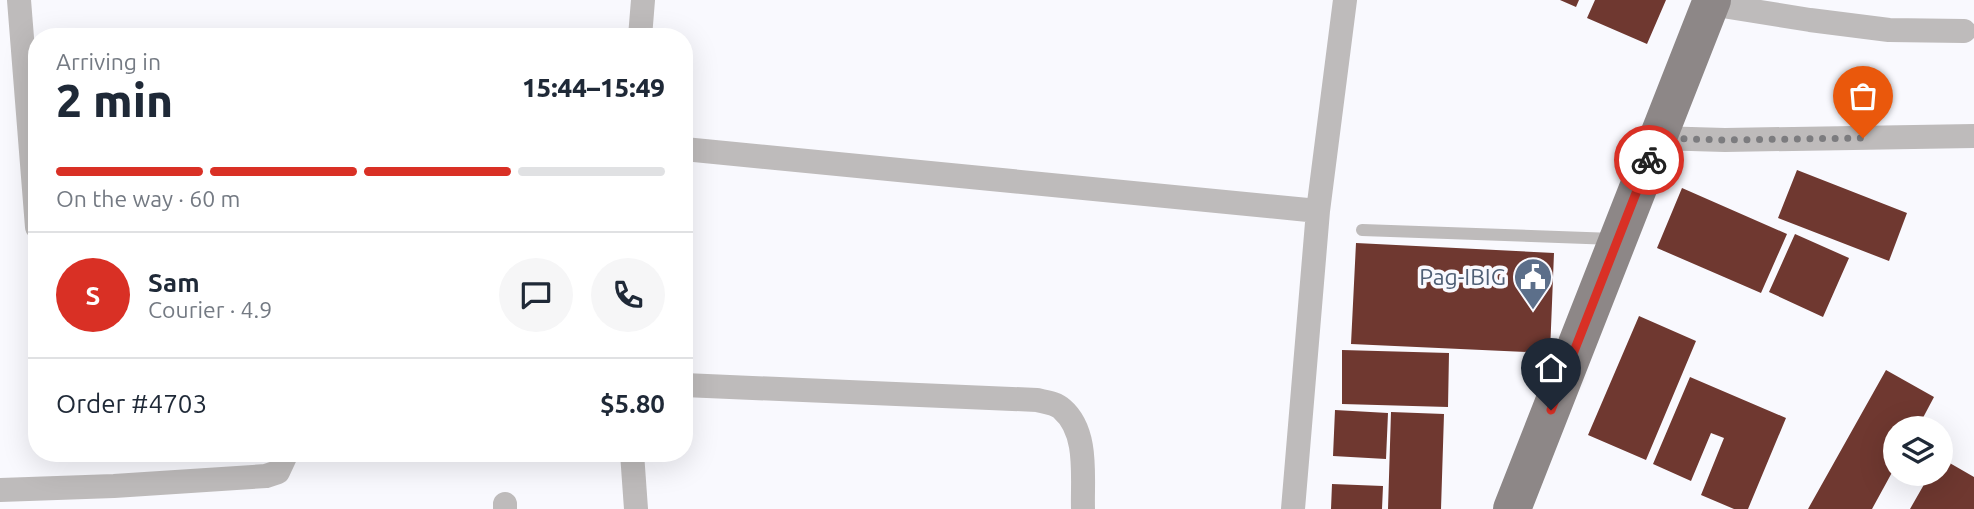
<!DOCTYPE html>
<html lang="en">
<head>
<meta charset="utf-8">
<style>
  body { margin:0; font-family:Ubuntu,sans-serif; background:#f6f6f7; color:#1f2937; height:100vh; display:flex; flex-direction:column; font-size:26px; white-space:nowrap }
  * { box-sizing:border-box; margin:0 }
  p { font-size:23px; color:#747a83 }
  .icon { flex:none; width:38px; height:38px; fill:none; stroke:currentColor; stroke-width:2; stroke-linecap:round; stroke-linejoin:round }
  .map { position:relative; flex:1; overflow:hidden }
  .sheet { position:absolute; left:28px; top:28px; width:665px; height:434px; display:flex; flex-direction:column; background:#fff; border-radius:28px; box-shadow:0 7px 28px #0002 }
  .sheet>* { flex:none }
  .fabs { position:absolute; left:1883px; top:416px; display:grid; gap:14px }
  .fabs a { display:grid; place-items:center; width:70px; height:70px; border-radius:50%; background:#fff; box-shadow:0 7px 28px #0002; font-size:35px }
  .pin { position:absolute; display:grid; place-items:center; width:60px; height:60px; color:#fff; margin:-72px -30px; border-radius:50% 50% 50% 0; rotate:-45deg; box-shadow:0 0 7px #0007 }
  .pin .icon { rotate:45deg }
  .courier { position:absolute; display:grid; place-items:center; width:70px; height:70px; margin:-35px; border:5px solid #d93025; border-radius:50%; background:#fff; color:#222; box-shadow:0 2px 9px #0007 }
  .headline em { font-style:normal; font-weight:800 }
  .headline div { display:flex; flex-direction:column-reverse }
  .headline { display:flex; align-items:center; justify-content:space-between; height:119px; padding:0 28px }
  h1 { font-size:46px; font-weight:800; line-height:52px }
  .bar { display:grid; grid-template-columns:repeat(4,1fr); gap:10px 7px; align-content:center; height:84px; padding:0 28px }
  .bar i { height:9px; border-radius:5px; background:#e0e1e3 }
  .bar .current { background:#d93025 }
  .bar p { grid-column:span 4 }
  .line { display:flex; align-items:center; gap:18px; padding:0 28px; border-top:2px solid #e0e1e3 }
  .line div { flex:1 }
  .round { display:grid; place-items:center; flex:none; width:74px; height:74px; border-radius:37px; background:#f6f6f7 }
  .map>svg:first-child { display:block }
  .building { fill:#6f3830 }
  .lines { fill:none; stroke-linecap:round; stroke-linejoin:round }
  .service { stroke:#bebbbb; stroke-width:12 }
  .minor { stroke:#bebbbb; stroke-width:24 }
  .primary { stroke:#8d8787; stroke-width:38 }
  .done { stroke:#7c7c7f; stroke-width:7; stroke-dasharray:0 12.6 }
  .route { stroke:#d93025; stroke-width:9 }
  .labels { text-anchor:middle; stroke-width:7; stroke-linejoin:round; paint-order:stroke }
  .service-label { font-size:23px; fill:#4e5e75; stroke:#f9f9fe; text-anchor:end }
</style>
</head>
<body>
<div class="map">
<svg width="1974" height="509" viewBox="0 0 1974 509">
  <rect width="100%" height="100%" fill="#f9f9fe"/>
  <path class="building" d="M1560 0H1579L1576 7Z
    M1595 0H1666L1647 44 1587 18Z
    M1797 170 1907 213 1889 261 1778 218Z
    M1682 188 1787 234 1761 293 1657 248Z
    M1795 234 1849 258 1823 317 1769 292Z
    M1356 243 1554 253 1550 353 1351 344Z
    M1639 316 1696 341 1646 460 1588 435Z
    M1342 350 1449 353 1448 407 1342 404Z
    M1886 370 1934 397 1917 429H1895V467L1872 509H1808Z
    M1690 377 1786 418 1748 509H1734L1701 495 1724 438 1711 433 1691 481 1653 464Z
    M1335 410 1388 413 1386 459 1333 456Z
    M1391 412 1444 414 1441 509H1388Z
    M1941 458 1974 477V509H1910L1930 474H1941Z
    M1332 484 1383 486 1382 509H1331Z"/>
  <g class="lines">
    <path class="service" d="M1362 230 1614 239"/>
    <path class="minor" d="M19 0 37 227
      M1710 4 1810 20 1889 30 1964 31
      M640 37 643 0
      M1657 138 1725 140 1974 136
      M684 149 1318 211
      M684 385 1037 400C1045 402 1056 403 1062 409 1089 432 1082 478 1083 509
      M632 453 636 509
      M0 490 114 486 266 476 278 472 285 457 284 453
      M505 509V504
      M1293 509 1318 211 1345 0"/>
    <path class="primary" d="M1512 509 1712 0"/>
  </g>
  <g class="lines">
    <path class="done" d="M1649 160 1657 138 1725 140 1863 138"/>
    <path class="route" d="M1551 410 1649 160"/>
  </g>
  <defs>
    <symbol id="civic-pin" viewBox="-11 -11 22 30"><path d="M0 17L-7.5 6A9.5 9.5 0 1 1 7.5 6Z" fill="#5c6f8a" stroke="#f9f9fe"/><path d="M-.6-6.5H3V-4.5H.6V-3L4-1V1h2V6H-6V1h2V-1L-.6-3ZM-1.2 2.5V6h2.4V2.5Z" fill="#fff"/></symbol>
  </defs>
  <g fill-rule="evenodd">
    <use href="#civic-pin" x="1511" y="255" width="44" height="60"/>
  </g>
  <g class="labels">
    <g class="service-label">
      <text x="1506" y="285">Pag-IBIG</text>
    </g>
  </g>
</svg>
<div class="fabs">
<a><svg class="icon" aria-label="layers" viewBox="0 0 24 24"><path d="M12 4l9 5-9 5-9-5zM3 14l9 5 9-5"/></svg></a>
</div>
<div class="pin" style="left:1863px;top:138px;background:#ea580c"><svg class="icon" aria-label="bag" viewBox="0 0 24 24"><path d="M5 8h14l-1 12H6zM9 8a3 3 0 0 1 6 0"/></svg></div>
<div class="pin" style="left:1551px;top:410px;background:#1f2937"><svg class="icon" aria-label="home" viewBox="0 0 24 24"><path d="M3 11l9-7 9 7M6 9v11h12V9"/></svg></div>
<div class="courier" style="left:1649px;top:160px"><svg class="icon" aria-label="bike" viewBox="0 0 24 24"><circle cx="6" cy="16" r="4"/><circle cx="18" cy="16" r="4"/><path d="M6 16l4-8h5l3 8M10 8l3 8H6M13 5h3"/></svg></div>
<section class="sheet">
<div class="headline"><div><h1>2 min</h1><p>Arriving in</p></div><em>15:44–15:49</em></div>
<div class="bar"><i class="current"></i><i class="current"></i><i class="current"></i><i></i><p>On the way · 60 m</p></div>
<div class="line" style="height:126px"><b class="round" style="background:#d93025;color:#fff">S</b><div><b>Sam</b><p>Courier · 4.9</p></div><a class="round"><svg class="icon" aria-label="chat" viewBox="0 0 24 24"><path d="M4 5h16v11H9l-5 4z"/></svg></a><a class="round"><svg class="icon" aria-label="phone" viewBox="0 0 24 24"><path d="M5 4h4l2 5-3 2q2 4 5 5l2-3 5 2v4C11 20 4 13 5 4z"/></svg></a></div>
<div class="line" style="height:91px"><div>Order #4703</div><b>$5.80</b></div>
</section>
</div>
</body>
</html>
